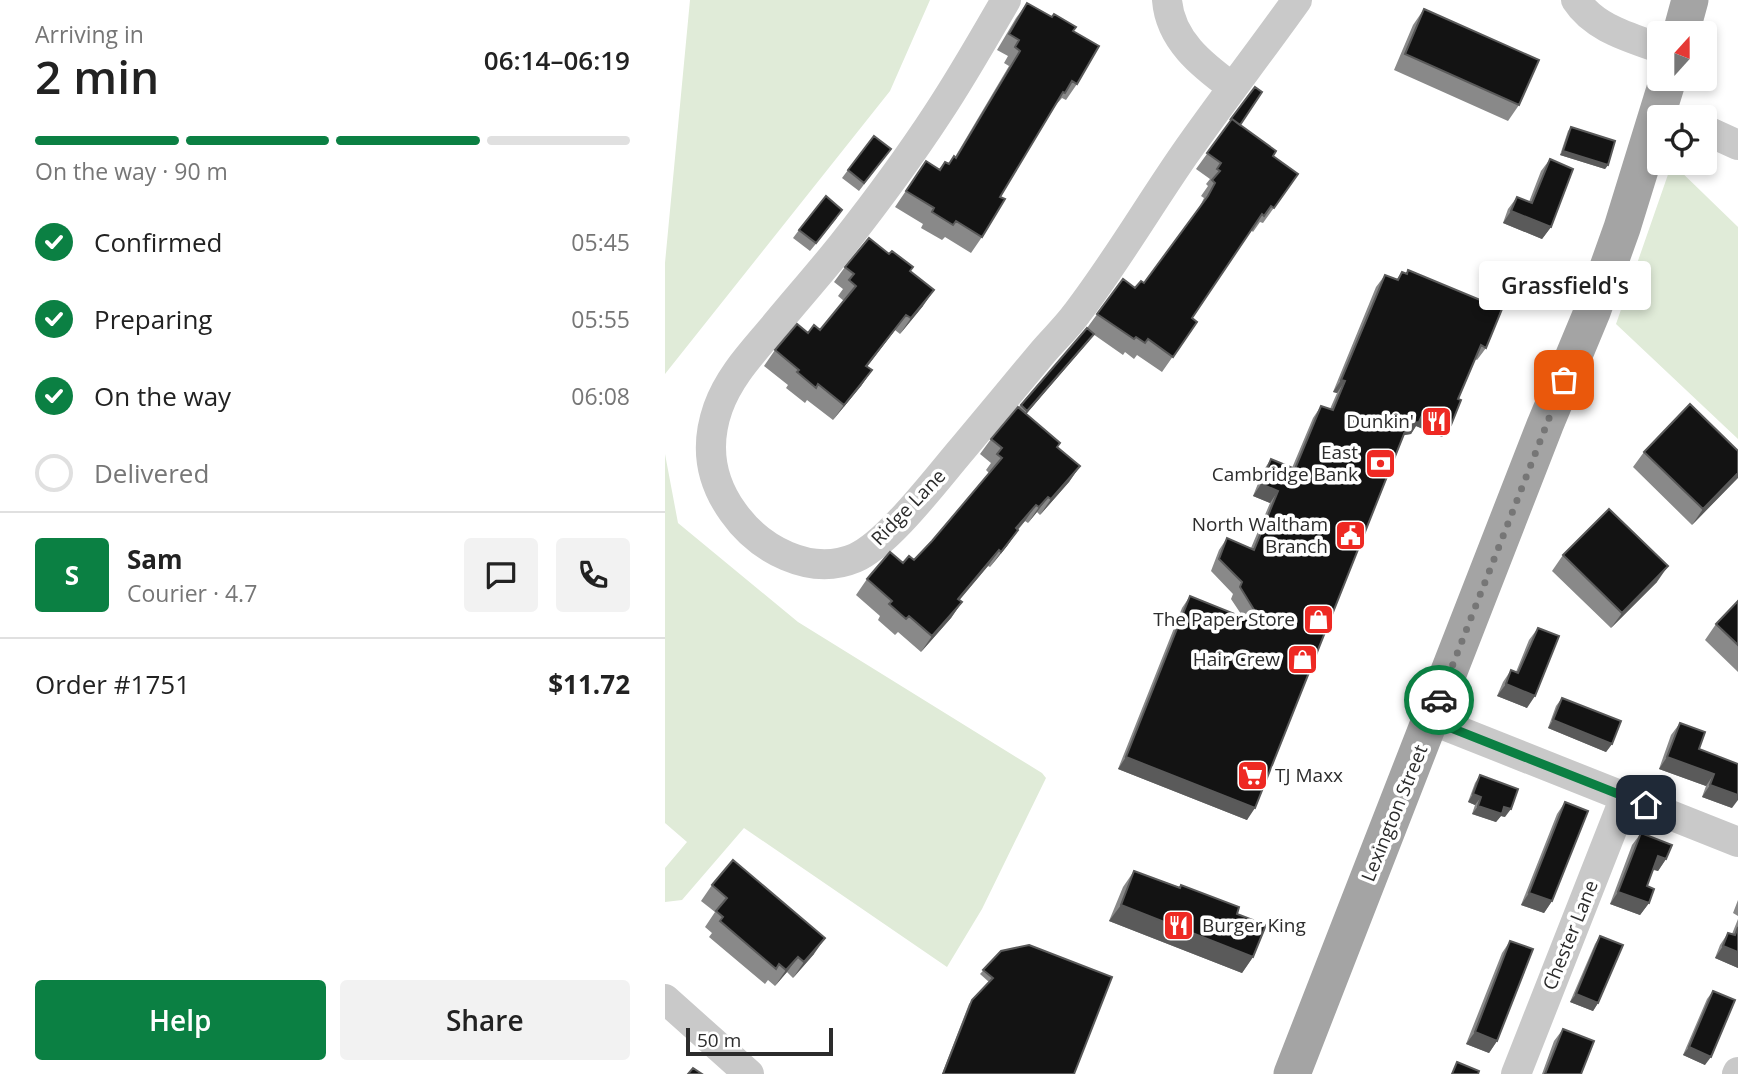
<!DOCTYPE html>
<html lang="en">
<head>
<meta charset="utf-8">
<style>
  body { margin:0; font-family:"Open Sans",sans-serif; background:#f2f2f2; color:#222; height:100vh; display:flex; flex-direction:column; font-size:26px; white-space:nowrap }
  * { box-sizing:border-box; margin:0 }
  p { font-size:23px; color:#767676 }
  .icon { flex:none; width:38px; height:38px; fill:none; stroke:currentColor; stroke-width:2; stroke-linecap:round; stroke-linejoin:round }
  .map { position:relative; flex:1; overflow:hidden }
  .sheet { display:flex; flex-direction:column; background:#fff; width:665px }
  .sheet>* { flex:none }
  .needle { width:46px; rotate:21deg }
  .buttons { position:absolute; left:982px; top:21px; display:grid; gap:14px }
  .buttons a { display:grid; place-items:center; width:70px; height:70px; border-radius:7px; background:#fff; box-shadow:0 4px 10px #0003; font-size:35px }
  .scale { position:absolute; left:21px; bottom:18px; width:147px; box-sizing:border-box; padding-left:7px; border:4px solid #2c2c2c; border-top:0; font-size:19px; line-height:24px; white-space:nowrap; color:#2c2c2c; -webkit-text-stroke:5px #fff; paint-order:stroke }
  .pin { position:absolute; display:grid; place-items:center; width:60px; height:60px; color:#fff; margin:-30px; border-radius:14px; box-shadow:0 4px 10px #0006 }
  .courier { position:absolute; display:grid; place-items:center; width:70px; height:70px; margin:-35px; border:5px solid #0b8043; border-radius:50%; background:#fff; color:#222; box-shadow:0 2px 9px #0007 }
  .bubble { position:absolute; height:49px; border-radius:7px; background:#fff; box-shadow:0 4px 10px #0003; font-size:23px; font-weight:600; line-height:49px; text-align:center }
  .head em { font-style:normal; font-weight:600 }
  .head div { display:flex; flex-direction:column-reverse }
  .head { display:flex; align-items:center; justify-content:space-between; height:119px; padding:0 35px }
  h1 { font-size:46px; font-weight:600; line-height:52px }
  .bar { display:grid; grid-template-columns:repeat(4,1fr); gap:10px 7px; align-content:center; height:84px; padding:0 35px }
  .bar i { height:9px; border-radius:5px; background:#e0e0e0 }
  .bar .active { background:#0b8043 }
  .bar p { grid-column:span 4 }
  .line { display:flex; align-items:center; gap:18px; padding:0 35px; border-top:2px solid #e0e0e0 }
  .line div { flex:1 }
  .round { display:grid; place-items:center; flex:none; width:74px; height:74px; border-radius:7px; background:#f2f2f2 }
  ol { padding:0 35px; list-style:none }
  li { display:flex; align-items:center; gap:21px; height:77px }
  li p { margin-inline-start:auto }
  li .icon { padding:7px; border-radius:50%; background:#0b8043; color:#fff; stroke-width:4 }
  li:last-child { color:#767676 }
  li i { width:38px; height:38px; border:4px solid #e0e0e0; border-radius:50% }
  .button { display:flex; gap:14px; margin-top:auto; padding:14px 35px }
  .button a { flex:1; height:80px; border-radius:7px; background:#0b8043; color:#fff; font-size:28px; font-weight:600; line-height:80px; text-align:center }
  .button a+a { background:#f2f2f2; color:#222 }
  main { display:flex; flex:1; min-height:0 }
  .map>svg:first-child { display:block }
  .green { fill:#e0ebd8 }
  .lines { fill:none; stroke-linecap:round; stroke-linejoin:round }
  .minor { stroke:#c9c9c9; stroke-width:30 }
  .major { stroke:#a4a4a4; stroke-width:37 }
  .wall { fill:#898989 }
  .shaded-wall { fill:#5a5a5a }
  .building { fill:#131313; stroke:#5a5a5a; stroke-width:2 }
  .done { stroke:#767676; stroke-width:7; stroke-dasharray:0 12.6 }
  .route { stroke:#0b8043; stroke-width:9 }
  .labels { text-anchor:middle; stroke-width:7; stroke-linejoin:round; paint-order:stroke }
  .poi-label { font-size:19px; fill:#2c2c2c; stroke:#fff; text-anchor:end }
  .street-label { font-size:19px; fill:#2c2c2c; stroke:#fff }
</style>
</head>
<body>
<main>
<section class="sheet">
<div class="head"><div><h1>2 min</h1><p>Arriving in</p></div><em>06:14–06:19</em></div>
<div class="bar"><i class="active"></i><i class="active"></i><i class="active"></i><i></i><p>On the way · 90 m</p></div>
<ol>
<li><svg class="icon" aria-label="check" viewBox="0 0 24 24"><path d="M5 12l5 5 9-10"/></svg>Confirmed<p>05:45</p></li>
<li><svg class="icon" aria-label="check" viewBox="0 0 24 24"><path d="M5 12l5 5 9-10"/></svg>Preparing<p>05:55</p></li>
<li><svg class="icon" aria-label="check" viewBox="0 0 24 24"><path d="M5 12l5 5 9-10"/></svg>On the way<p>06:08</p></li>
<li><i></i>Delivered</li>
</ol>
<div class="line" style="height:126px"><b class="round" style="background:#0b8043;color:#fff">S</b><div><b>Sam</b><p>Courier · 4.7</p></div><a class="round"><svg class="icon" aria-label="chat" viewBox="0 0 24 24"><path d="M4 5h16v11H9l-5 4z"/></svg></a><a class="round"><svg class="icon" aria-label="phone" viewBox="0 0 24 24"><path d="M5 4h4l2 5-3 2q2 4 5 5l2-3 5 2v4C11 20 4 13 5 4z"/></svg></a></div>
<div class="line" style="height:91px"><div>Order #1751</div><b>$11.72</b></div>
<div class="button"><a>Help</a><a>Share</a></div>
</section>
<div class="map">
<svg width="1073" height="1074" viewBox="0 0 1073 1074">
  <rect width="100%" height="100%" fill="#fff"/>
  <path class="green" d="M25 0H265L225 91 0 374V263Z
    M1007 163 1073 227V439L951 324Z
    M0 454 13 523 133 622 377 773 381 778 317 909 282 967 79 828 17 900 0 902V868L22 842 0 823Z"/>
  <g class="lines">
    <path class="minor" d="M341 0C319 38 297 77 273 113 243 159 211 202 178 244 155 273 130 301 107 329 86 354 64 377 53 408 40 445 45 480 68 512 94 549 145 577 190 558 223 544 273 477 298 448 325 416 351 384 378 352 389 339 402 327 412 313 451 262 483 207 519 155 556 102 595 52 632 0
      M502 0C505 40 537 65 567 87
      M911 0C929 28 964 37 994 48
      M1040 130 1073 145
      M766 720 1073 842
      M0 999 84 1074
      M851 1074 960 797
      M1072 1074 1073 1072"/>
    <path class="major" d="M1016 33 1025 0
      M627 1074 880 425 927 312 957 228 1003 79"/>
  </g>
  <path class="wall" d="M362 3 408 31 412 84 401 100 397 98 388 108 335 197 317 237 306 253 280 237 277 240 256 228 258 224 230 207 261 161 274 169 280 162 284 164 289 156 290 157 344 66 339 63 343 56 332 50 351 18Z
    M759 9 854 105 843 121 729 70 748 25Z
    M575 125 608 156 633 174 598 223 595 222 588 232 586 230 527 318 532 322 497 372 472 355 469 359 460 352 458 355 428 334 361 414 392 447 415 466 404 482 375 515 372 512 363 523 360 521 353 530 342 546 325 567 323 566 294 600 297 602 286 618 256 652 233 632 230 635 213 620 215 616 191 595 202 579 238 563 249 560 267 541 324 473 321 470 326 463 315 454 326 439 422 328 458 279 470 288 479 283 534 208 539 198 536 196 543 186 541 184 545 179 531 169 560 129Z
    M906 127 943 165 940 169 895 155 903 131Z
    M220 157 194 191 177 178 183 170Z
    M885 159 886 227 877 239 838 223 843 209 852 197 864 202 876 171Z
    M172 218 145 251 128 238 134 230Z
    M180 267 245 271 258 306 235 334 230 330 202 367 207 370 196 386 168 420 142 400 140 403 121 388 123 385 99 366 110 350 143 333 155 330 179 301 173 296 178 289 169 282Z
    M743 270 821 348 812 360 810 359 793 399 786 425 777 437 751 426 746 434 738 435 582 820 453 769 517 608 525 596 578 617 566 599 568 594 546 571 554 550 562 538 586 548 605 503 588 496 598 471 606 459 627 468 648 418 656 406 665 409 672 393 668 392 711 287 720 275 732 279 737 272 741 274Z
    M979 452 1073 477 1027 525 968 467Z
    M898 555 992 582 946 628 887 571Z
    M1073 601V672L1040 640 1051 624Z
    M873 628 862 708 832 696 838 682 846 670 851 672 864 640Z
    M897 698 947 744 941 752 883 728 891 706Z
    M1015 723 1034 749 1067 808 1037 797 1041 786 994 769 1006 735Z
    M815 775 840 817 836 816 831 822 807 814 810 805 803 802 810 783Z
    M900 802 887 901 879 913 856 905 892 814Z
    M976 833 1001 859 993 871 988 870 982 886 984 903 975 915 945 904 967 845Z
    M469 871 514 887 516 885 572 914 588 957 577 973 444 921 458 887Z
    M47 885 149 954 128 978 122 972 110 986 103 980 100 984 44 937 47 933 40 927 50 912 36 901Z
    M1073 900V916L1068 913Z
    M1073 919V968L1050 958 1055 945 1063 933 1067 934Z
    M935 936 933 1003 928 1011 905 1002 930 944Z
    M845 941 832 1041 824 1053 801 1044 837 953Z
    M336 951 409 1074H277L304 1004 324 982 315 974Z
    M1048 991 1040 1065 1018 1055 1042 999Z
    M898 1029 916 1074H877L889 1041Z"/>
  <path class="shaded-wall" d="M898 151 943 165 940 169 895 155Z
    M846 211 886 227 877 239 838 223Z
    M269 290 258 306 235 334 246 318Z
    M241 315 230 330 190 382 201 366Z
    M429 334 423 342 357 419 362 411Z
    M207 370 196 386 168 420 179 405Z
    M676 380 680 381 672 393 668 392Z
    M758 413 786 425 777 437 751 426 746 434 734 436 743 424Z
    M415 466 404 482 375 515 386 499Z
    M1073 473V478L1027 525 1038 509Z
    M596 484 613 491 605 503 588 496Z
    M383 497 372 512 363 523 374 507Z
    M371 505 360 521 340 544 351 528Z
    M353 530 342 546 325 567 336 552Z
    M334 550 323 566 282 615 293 599Z
    M1003 566 992 582 946 628 957 613Z
    M297 602 286 618 256 652 267 636Z
    M841 684 870 696 862 708 832 696Z
    M888 720 947 744 941 752 883 728Z
    M461 757 590 808 582 820 453 769Z
    M1002 757 1049 774 1041 786 994 769Z
    M1045 785 1073 795V800L1067 808 1037 797Z
    M808 794 816 797 810 805 803 802Z
    M813 806 839 807 846 809 840 817 836 816 831 822 807 814Z
    M993 856 1001 859 993 871 985 868Z
    M953 892 984 903 975 915 945 904Z
    M864 893 887 901 879 913 856 905Z
    M456 905 588 957 577 973 444 921Z
    M160 938 149 954 128 978 139 962Z
    M1058 946 1073 952V968L1050 958Z
    M133 957 122 972 110 986 121 970Z
    M911 994 933 1003 928 1011 905 1002Z
    M810 1032 832 1041 824 1053 801 1044Z
    M1024 1047 1046 1057 1040 1065 1018 1055Z"/>
  <path class="building" d="M362 3 387 17 389 14 411 27 408 31 434 46 412 84 407 81 400 93 398 92 335 197 340 199 317 237 291 221 288 225 267 212 269 208 241 191 261 161 275 170 280 162 284 164 289 156 291 158 355 51 350 47 354 40 344 34Z
    M759 9 874 60 854 105 740 54Z
    M590 87 597 92 575 125 567 119 565 120Z
    M567 119 611 151 608 156 633 174 609 208 606 206 599 216 597 214 527 318 532 322 508 357 483 339 480 343 471 337 469 339 432 314 458 279 470 288 476 281 479 283 543 196 550 183 547 180 555 171 552 169 556 163 542 153Z
    M906 127 950 141 943 165 898 151Z
    M209 136 226 149 199 183 183 170Z
    M885 159 908 169 886 227 846 211 852 197 867 203Z
    M161 196 177 210 151 243 134 230Z
    M204 238 224 254 227 251 248 267 245 271 269 290 246 318 241 315 201 366 207 370 179 405 153 384 151 388 132 372 134 370 110 350 132 324 143 333 149 325 155 330 191 286 184 280 189 274 180 267Z
    M743 270 837 309 821 348 816 345 793 399 796 400 786 425 758 413 754 422 743 424 590 808 461 757 525 596 599 626 575 587 577 582 554 559 562 538 589 550 613 491 596 484 606 459 630 469 656 406 668 410 680 381 676 380 720 275 733 280 737 272 742 274Z
    M422 328 429 334 362 411 356 405Z
    M1025 404 1073 451V473L1038 509 979 452Z
    M353 407 395 443 392 447 415 466 386 499 383 497 374 507 371 505 351 528 353 530 336 552 334 550 293 599 297 602 267 636 244 616 241 619 224 604 227 601 202 579 225 552 238 563 244 556 249 560 267 541 337 458 332 454 337 448 326 439Z
    M944 509 1003 566 957 613 898 555Z
    M1073 601V645L1051 624Z
    M873 628 894 636 870 696 841 684 846 670 853 673Z
    M897 698 956 721 947 744 888 720Z
    M1015 723 1040 732 1034 749 1073 764V795L1045 785 1049 774 1002 757Z
    M815 775 853 789 846 809 839 807 837 814 813 806 816 797 808 794Z
    M900 802 923 811 887 901 864 893Z
    M976 833 1007 845 1001 859 993 856 982 886 989 889 984 903 953 892Z
    M68 860 160 938 139 962 133 957 121 970 114 964 111 969 55 921 58 917 51 911 62 898 47 885Z
    M469 871 515 888 516 885 574 907 572 914 601 925 588 957 456 905Z
    M1073 927V952L1058 946 1063 933 1070 935Z
    M935 936 958 945 933 1003 911 994Z
    M845 941 868 949 832 1041 810 1032Z
    M364 945 447 977 409 1074H278L307 1000 328 978 318 970 336 951Z
    M1048 991 1070 1000 1046 1057 1024 1047Z
    M898 1029 929 1041 916 1074H880Z
    M792 1062 814 1071 813 1074H787Z
    M28 1068 37 1074H23Z"/>
  <g class="lines">
    <path class="done" d="M774 700 899 380"/>
    <path class="route" d="M774 700 766 720 981 805"/>
  </g>
  <defs>
    <symbol id="restaurant-square" viewBox="-11 -11 22 22"><rect x="-9" y="-9" width="18" height="18" rx="4" fill="#ee2923" stroke="#fff"/><path d="M-5-6h1v4h1v-4h1v4h1v-4h1v5L-1.5 .5V6h-2V.5L-5-1ZM5-6V6H3V1.5H1.5Q1.5-4 5-6Z" fill="#fff"/></symbol>
    <symbol id="bank-square" viewBox="-11 -11 22 22"><rect x="-9" y="-9" width="18" height="18" rx="4" fill="#ee2923" stroke="#fff"/><path d="M-6-4H6V4H-6ZM0-2.3a2.3 2.3 0 1 0 0 4.6a2.3 2.3 0 1 0 0-4.6Z" fill="#fff"/></symbol>
    <symbol id="civic-square" viewBox="-11 -11 22 22"><rect x="-9" y="-9" width="18" height="18" rx="4" fill="#ee2923" stroke="#fff"/><path d="M-.6-6.5H3V-4.5H.6V-3L4-1V1h2V6H-6V1h2V-1L-.6-3ZM-1.2 2.5V6h2.4V2.5Z" fill="#fff"/></symbol>
    <symbol id="shop-square" viewBox="-11 -11 22 22"><rect x="-9" y="-9" width="18" height="18" rx="4" fill="#ee2923" stroke="#fff"/><path d="M-5-2.5h2.3a2.7 3.5 0 0 1 5.4 0H5L5.5 6h-11ZM-1.5-2.5h3a1.5 2.3 0 0 0-3 0Z" fill="#fff"/></symbol>
    <symbol id="supermarket-square" viewBox="-11 -11 22 22"><rect x="-9" y="-9" width="18" height="18" rx="4" fill="#ee2923" stroke="#fff"/><path d="M-6-5.5h2.5l.6 2H6L4.5 2H-2.5L-4.4-4H-6ZM-1.5 3.2a1.3 1.3 0 1 0 .1 0ZM3 3.2a1.3 1.3 0 1 0 .1 0Z" fill="#fff"/></symbol>
  </defs>
  <g fill-rule="evenodd">
    <use href="#restaurant-square" x="754" y="404" width="35" height="35"/>
    <use href="#bank-square" x="698" y="446" width="35" height="35"/>
    <use href="#civic-square" x="668" y="518" width="35" height="35"/>
    <use href="#shop-square" x="636" y="602" width="35" height="35"/>
    <use href="#shop-square" x="620" y="642" width="35" height="35"/>
    <use href="#supermarket-square" x="570" y="758" width="35" height="35"/>
    <use href="#restaurant-square" x="496" y="908" width="35" height="35"/>
  </g>
  <g class="labels">
    <g class="poi-label">
      <text x="749" y="428">Dunkin'</text>
      <text x="693" y="459">East<tspan x="693" dy="22">Cambridge Bank</tspan></text>
      <text x="663" y="531">North Waltham<tspan x="663" dy="22">Branch</tspan></text>
      <text x="630" y="626">The Paper Store</text>
      <text x="615" y="666">Hair Crew</text>
      <text x="610" y="782" text-anchor="start">TJ Maxx</text>
      <text x="537" y="932" text-anchor="start">Burger King</text>
    </g>
    <g class="street-label">
      <text transform="translate(243 507) rotate(-46)" y="7">Ridge Lane</text>
      <text transform="translate(729 813) rotate(-68)" y="7">Lexington Street</text>
      <text transform="translate(905 935) rotate(-68)" y="7">Chester Lane</text>
    </g>
  </g>
</svg>
<div class="buttons">
<a><svg class="needle" viewBox="-14 -14 28 28"><path d="M0-13l5 13h-10z" fill="#e53935"/><path d="M0 13l5-13h-10z" fill="#767676"/></svg></a>
<a><svg class="icon" aria-label="locate" viewBox="0 0 24 24"><circle cx="12" cy="12" r="6"/><path d="M12 2v4M12 18v4M2 12h4M18 12h4"/></svg></a>
</div>
<div class="scale">50 m</div>
<div class="pin" style="left:899px;top:380px;background:#ea580c"><svg class="icon" aria-label="bag" viewBox="0 0 24 24"><path d="M5 8h14l-1 12H6zM9 8a3 3 0 0 1 6 0"/></svg></div>
<div class="pin" style="left:981px;top:805px;background:#1f2937"><svg class="icon" aria-label="home" viewBox="0 0 24 24"><path d="M3 11l9-7 9 7M6 9v11h12V9"/></svg></div>
<div class="courier" style="left:774px;top:700px"><svg class="icon" aria-label="car" viewBox="0 0 24 24"><path d="M5 17H2v-5l4-1 3-4h7l3 4 3 1v5h-3M9 17h6M6 11h13"/><circle cx="7" cy="17" r="2"/><circle cx="17" cy="17" r="2"/></svg></div>
<div class="bubble" style="left:814px;top:261px;width:172px">Grassfield's</div>
</div>
</main>
</body>
</html>
